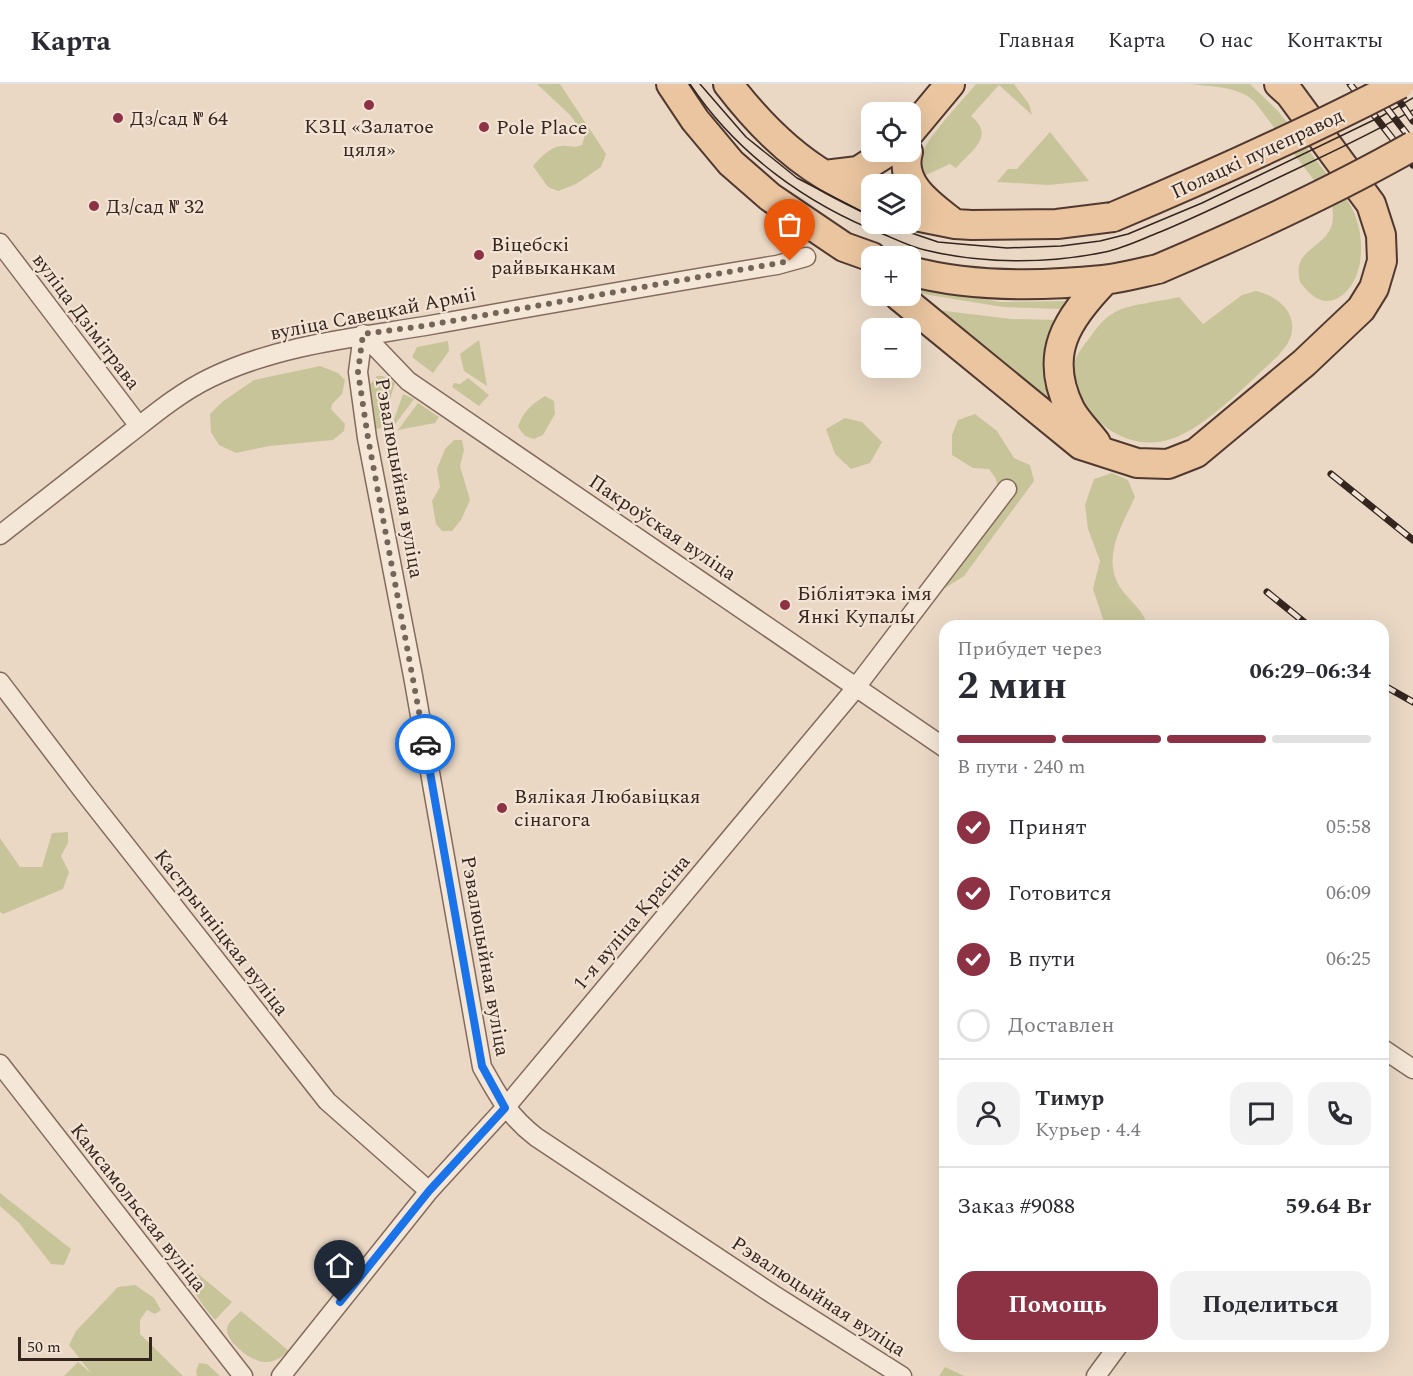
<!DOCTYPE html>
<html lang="ru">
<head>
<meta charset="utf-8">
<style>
  body { margin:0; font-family:Spectral,serif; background:#f2f2f3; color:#2b2b33; height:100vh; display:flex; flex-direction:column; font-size:22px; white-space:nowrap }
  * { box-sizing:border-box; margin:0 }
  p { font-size:20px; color:#7c7c81 }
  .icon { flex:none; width:33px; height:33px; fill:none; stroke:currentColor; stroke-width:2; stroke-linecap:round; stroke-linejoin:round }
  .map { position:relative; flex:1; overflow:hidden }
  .drawer { position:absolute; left:939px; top:536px; width:450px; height:732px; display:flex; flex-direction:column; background:#fff; border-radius:18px; box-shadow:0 6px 24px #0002 }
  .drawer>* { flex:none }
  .controls { position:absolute; left:861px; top:18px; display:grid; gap:12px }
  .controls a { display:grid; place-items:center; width:60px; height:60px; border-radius:12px; background:#fff; box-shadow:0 6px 24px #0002; font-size:30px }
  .scale { position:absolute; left:18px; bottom:15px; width:134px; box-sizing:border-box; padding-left:6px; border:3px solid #34251f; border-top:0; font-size:16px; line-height:21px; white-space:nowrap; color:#34251f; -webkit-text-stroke:4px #f2e3d4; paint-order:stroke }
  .pin { position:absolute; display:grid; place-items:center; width:51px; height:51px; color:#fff; margin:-62px -26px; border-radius:50% 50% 50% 0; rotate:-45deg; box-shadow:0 0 6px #0007 }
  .pin .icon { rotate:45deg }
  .courier { position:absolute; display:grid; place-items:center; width:60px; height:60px; margin:-30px; border:4px solid #1a73e8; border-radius:50%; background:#fff; color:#222; box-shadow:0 2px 8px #0007 }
  .overview em { font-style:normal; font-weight:700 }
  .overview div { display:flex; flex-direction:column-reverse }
  .overview { display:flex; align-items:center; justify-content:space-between; height:102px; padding:0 18px }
  h1 { font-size:39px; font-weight:700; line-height:45px }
  .bar { display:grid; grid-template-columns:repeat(4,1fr); gap:9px 6px; align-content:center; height:72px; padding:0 18px }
  .bar i { height:8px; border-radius:4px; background:#e1e1e2 }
  .bar .selected { background:#8c3244 }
  .bar p { grid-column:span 4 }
  .line { display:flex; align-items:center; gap:15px; padding:0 18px; border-top:2px solid #e1e1e2 }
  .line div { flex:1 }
  .round { display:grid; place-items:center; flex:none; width:63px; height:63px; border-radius:18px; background:#f2f2f3 }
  ol { padding:0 18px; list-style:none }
  li { display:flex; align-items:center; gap:18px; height:66px }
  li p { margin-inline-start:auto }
  li .icon { padding:6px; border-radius:50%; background:#8c3244; color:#fff; stroke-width:4 }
  li:last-child { color:#7c7c81 }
  li i { width:33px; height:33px; border:3px solid #e1e1e2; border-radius:50% }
  .action { display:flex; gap:12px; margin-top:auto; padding:12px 18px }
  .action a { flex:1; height:69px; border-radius:18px; background:#8c3244; color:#fff; font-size:24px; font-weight:700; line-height:69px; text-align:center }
  .action a+a { background:#f2f2f3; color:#2b2b33 }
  header { display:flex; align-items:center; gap:36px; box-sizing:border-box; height:84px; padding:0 30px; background:#fff; border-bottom:2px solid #e1e1e2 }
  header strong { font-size:28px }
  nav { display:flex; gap:33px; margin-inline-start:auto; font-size:21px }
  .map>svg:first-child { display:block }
  .green { fill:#c7c49a }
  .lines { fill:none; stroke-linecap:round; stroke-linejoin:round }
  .street-casing { stroke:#836a5d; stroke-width:21 }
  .primary-casing { stroke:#513930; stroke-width:32 }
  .street { stroke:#f5e7d7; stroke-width:18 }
  .primary { stroke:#eac5a0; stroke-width:28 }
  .tram { stroke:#34251f; stroke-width:1.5 }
  .rail-casing { stroke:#34251f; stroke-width:7 }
  .rail { stroke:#f2e3d4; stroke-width:4.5; stroke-dasharray:14; stroke-linecap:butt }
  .primary-bridge-casing { stroke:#513930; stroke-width:32; stroke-linecap:butt }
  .primary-bridge { stroke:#eac5a0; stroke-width:28 }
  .done { stroke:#746459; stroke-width:6; stroke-dasharray:0 10.8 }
  .route { stroke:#1a73e8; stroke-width:8 }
  .poi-dot { fill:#8c3244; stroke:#f2e3d4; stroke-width:2 }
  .labels { text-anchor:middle; stroke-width:4.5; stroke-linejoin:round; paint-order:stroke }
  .poi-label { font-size:20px; fill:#34251f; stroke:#f2e3d4; text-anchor:start }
  .street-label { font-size:20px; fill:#34251f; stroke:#f2e3d4 }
</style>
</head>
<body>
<header>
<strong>Карта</strong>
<nav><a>Главная</a><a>Карта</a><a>О нас</a><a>Контакты</a></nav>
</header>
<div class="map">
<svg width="1413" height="1292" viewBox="0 0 1413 1292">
  <rect width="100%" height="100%" fill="#ead8c5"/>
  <path class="green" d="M537 0H560L606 70 601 83 576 100 558 107 548 103 533 82C540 74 551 62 562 62 572 61 571 65 582 61L585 51 570 31Z
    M976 0H1014L1029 20 1032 31 999 1 971 32C996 52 971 67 956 84L950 80 926 91C922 85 920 80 921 73 924 56 964 15 976 0Z
    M1191 0H1250L1279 28 1349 119C1364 142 1367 185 1347 207 1342 212 1335 217 1327 217 1318 217 1310 210 1304 203 1300 199 1299 197 1299 191 1295 166 1324 163 1331 143 1334 136 1333 128 1332 120L1254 17C1237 2 1213 3 1191 0Z
    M1050 48 1089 97 1048 101 997 98 1008 85H1017Z
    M910 203 1001 218 1067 217 1062 225 1003 223 911 208Z
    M1256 207C1274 211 1295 225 1292 247 1291 257 1284 265 1278 272 1250 297 1209 341 1174 354 1137 368 1100 348 1082 315 1077 305 1072 291 1074 280 1076 270 1085 260 1091 252 1098 242 1105 233 1117 227 1131 220 1163 217 1179 213L1203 240 1242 211Z
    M929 225 1011 235 1061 236 1065 336Z
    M479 256 487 302 464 287 460 270Z
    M448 257 449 267 433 289 412 273 417 263Z
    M320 282 338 289 345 296 342 310 332 320 331 325 345 340 344 347 333 356 269 362 236 369 219 361 211 348 210 330 222 318 254 296Z
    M377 292H383L395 299 381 344 376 345 368 307 369 301Z
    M468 294 489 311 479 322 452 303 454 299 460 300Z
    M403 310 414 315 390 347Z
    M545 312 554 317 555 330 543 351 534 355 525 352 518 343C523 327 531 321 545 312Z
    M418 319 439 333 435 339 398 346Z
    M975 330 997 347 1014 374 1030 381 1034 397 964 492 945 504 939 495 1001 417 996 395 989 385 973 384 952 371V351L958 336Z
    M845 334 862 338 882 358 870 379 851 385 835 370 826 345Z
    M454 356H462L464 366 460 382 470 416 461 436 452 447H442L436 440 432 417 440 403 437 385 445 365Z
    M1112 389 1128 396 1135 413C1120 445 1098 480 1126 511 1134 520 1145 530 1147 541H1108L1103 535 1093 505 1100 477 1088 445 1085 421 1094 395Z
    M68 748V759L61 772 69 788 63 805 3 830 0 828V754L20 783H42L52 749Z
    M0 1109 71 1165 64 1181 51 1180 19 1139 0 1122Z
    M197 1189 232 1218 215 1236C204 1221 187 1208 197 1189Z
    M135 1201 154 1214 161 1226 155 1230 147 1226 140 1236V1250L183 1292H64L78 1278 91 1289 69 1261 76 1247 118 1203Z
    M241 1227 289 1267C282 1273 274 1279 264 1278 252 1278 221 1255 228 1241 231 1236 237 1231 241 1227Z
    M199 1279 207 1280 220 1292H197L196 1287Z
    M945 1283 964 1292H939Z"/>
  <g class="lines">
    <defs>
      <path id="street" d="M0 159 139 342
        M363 250 358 288 367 354 413 592 482 983C499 1013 508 1031 536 1053L774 1211 902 1292
        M363 250 408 297 945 664
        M0 451C42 418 83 386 125 353 152 332 179 309 210 294 278 261 352 254 425 242 542 221 660 200 777 181L806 173
        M0 598 83 707 327 1017 429 1107
        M1383 965 1413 985
        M0 980 243 1292
        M281 1292 429 1107 505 1024 850 611 1007 405
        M1096 1292 1118 1262"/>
      <path id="primary" d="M671 0 695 36 731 79 770 113 844 163 872 173
        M728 0C754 34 789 70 826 92 841 101 856 108 872 116
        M910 48 950 0
        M908 68C899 99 929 120 951 137
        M825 91 858 87 888 68
        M910 131 955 140 972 141 1057 140 1113 133
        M910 187C969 203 1043 202 1103 196 1122 194 1140 189 1158 185
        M899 212 1081 361 1137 379 1168 380 1196 369 1304 279 1361 225 1374 204 1382 177 1381 151 1371 120 1290 10 1279 0
        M1096 359C1088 348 1076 337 1070 325 1043 270 1067 235 1105 196"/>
    </defs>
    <use href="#street" class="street-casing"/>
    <use href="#primary" class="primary-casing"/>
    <use href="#street" class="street"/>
    <use href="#primary" class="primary"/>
    <path class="tram" d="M690 0C736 69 806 120 883 150 897 156 911 163 925 166 982 180 1048 180 1105 168 1124 164 1142 155 1160 148 1194 134 1226 118 1259 103 1310 78 1363 55 1413 26
      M700 0 746 53 797 94 872 133
      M885 140 938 158 960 160 1007 164 1061 162 1100 157 1128 150 1202 119 1382 32 1413 14"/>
    <defs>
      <path id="rail" d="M1350 0 1413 81
        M1368 0 1413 58
        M1388 0 1413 37
        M1331 390 1413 456
        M1267 508 1309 542
        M1383 601 1413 618"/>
    </defs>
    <use href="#rail" class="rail-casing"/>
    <use href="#rail" class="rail"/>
    <defs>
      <path id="primary-bridge" d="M1113 133C1210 92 1306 49 1400 0
        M1158 185C1245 148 1330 109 1413 62"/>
    </defs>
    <use href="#primary-bridge" class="primary-bridge-casing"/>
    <use href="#primary-bridge" class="primary-bridge"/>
  </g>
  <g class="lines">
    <path class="done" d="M425 660 368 354 358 288 363 250 423 242 790 177"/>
    <path class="route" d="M340 1218 429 1107 505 1024 482 982 425 660"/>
  </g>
  <g class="poi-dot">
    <circle cx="369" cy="21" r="6"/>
    <circle cx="118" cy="34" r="6"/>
    <circle cx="484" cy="43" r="6"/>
    <circle cx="94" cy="122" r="6"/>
    <circle cx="479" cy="171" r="6"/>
    <circle cx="785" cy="521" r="6"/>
    <circle cx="502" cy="724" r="6"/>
  </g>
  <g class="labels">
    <g class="poi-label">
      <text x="130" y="41">Дз/сад № 64</text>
      <text x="369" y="49" text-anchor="middle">КЗЦ «Залатое<tspan x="369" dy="23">цяля»</tspan></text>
      <text x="496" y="50">Pole Place</text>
      <text x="106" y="129">Дз/сад № 32</text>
      <text x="491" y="167">Віцебскі<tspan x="491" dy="23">райвыканкам</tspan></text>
      <text x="797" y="516">Бібліятэка імя<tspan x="797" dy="23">Янкі Купалы</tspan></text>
      <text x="514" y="719">Вялікая Любавіцкая<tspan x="514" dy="23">сінагога</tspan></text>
    </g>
    <g class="street-label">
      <text transform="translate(1257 69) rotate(-25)" y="7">Полацкі пуцеправод</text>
      <text transform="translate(373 229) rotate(-11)" y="7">вуліца Савецкай Арміі</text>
      <text transform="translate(87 237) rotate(53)" y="7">вуліца Дзімітрава</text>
      <text transform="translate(400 394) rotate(80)" y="7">Рэвалюцыйная вуліца</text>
      <text transform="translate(663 443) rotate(34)" y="7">Пакроўская вуліца</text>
      <text transform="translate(631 838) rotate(-50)" y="7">1-я вуліца Красіна</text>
      <text transform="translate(222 848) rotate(52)" y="7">Кастрычніцкая вуліца</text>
      <text transform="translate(486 872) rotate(80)" y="7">Рэвалюцыйная вуліца</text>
      <text transform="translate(139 1123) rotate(52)" y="7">Камсамольская вуліца</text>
      <text transform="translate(819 1212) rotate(33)" y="7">Рэвалюцыйная вуліца</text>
    </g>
  </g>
</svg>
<div class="controls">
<a><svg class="icon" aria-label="locate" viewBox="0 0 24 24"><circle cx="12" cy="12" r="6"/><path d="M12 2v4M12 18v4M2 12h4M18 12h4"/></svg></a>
<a><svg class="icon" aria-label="layers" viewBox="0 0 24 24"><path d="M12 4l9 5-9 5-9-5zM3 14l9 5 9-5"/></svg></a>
<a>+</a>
<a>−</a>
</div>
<div class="scale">50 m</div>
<div class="pin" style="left:790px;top:177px;background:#ea580c"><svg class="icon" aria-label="bag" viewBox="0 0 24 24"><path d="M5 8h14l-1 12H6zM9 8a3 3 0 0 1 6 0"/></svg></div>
<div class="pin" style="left:340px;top:1218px;background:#1f2937"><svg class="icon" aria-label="home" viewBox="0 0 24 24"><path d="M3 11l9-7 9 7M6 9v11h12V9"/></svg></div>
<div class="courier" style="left:425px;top:660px"><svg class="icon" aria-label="car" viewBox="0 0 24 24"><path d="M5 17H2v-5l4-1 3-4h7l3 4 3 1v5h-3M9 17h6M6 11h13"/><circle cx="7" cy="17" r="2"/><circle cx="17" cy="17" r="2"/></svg></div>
<section class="drawer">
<div class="overview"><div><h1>2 мин</h1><p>Прибудет через</p></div><em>06:29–06:34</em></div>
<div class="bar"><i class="selected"></i><i class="selected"></i><i class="selected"></i><i></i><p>В пути · 240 m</p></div>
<ol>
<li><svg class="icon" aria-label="check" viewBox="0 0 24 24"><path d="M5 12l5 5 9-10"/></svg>Принят<p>05:58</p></li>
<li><svg class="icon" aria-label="check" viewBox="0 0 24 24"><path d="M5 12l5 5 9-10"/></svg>Готовится<p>06:09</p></li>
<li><svg class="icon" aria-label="check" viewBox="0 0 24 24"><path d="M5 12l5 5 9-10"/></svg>В пути<p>06:25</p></li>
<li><i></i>Доставлен</li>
</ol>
<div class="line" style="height:108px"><a class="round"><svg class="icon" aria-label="person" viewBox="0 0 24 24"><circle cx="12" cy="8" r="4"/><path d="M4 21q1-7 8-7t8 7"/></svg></a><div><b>Тимур</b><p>Курьер · 4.4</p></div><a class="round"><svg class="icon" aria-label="chat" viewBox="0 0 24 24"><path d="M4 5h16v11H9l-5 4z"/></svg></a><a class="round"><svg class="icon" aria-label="phone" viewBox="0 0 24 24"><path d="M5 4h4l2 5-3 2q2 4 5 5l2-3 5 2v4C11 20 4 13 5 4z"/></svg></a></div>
<div class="line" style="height:78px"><div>Заказ #9088</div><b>59.64 Br</b></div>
<div class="action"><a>Помощь</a><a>Поделиться</a></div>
</section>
</div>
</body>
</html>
